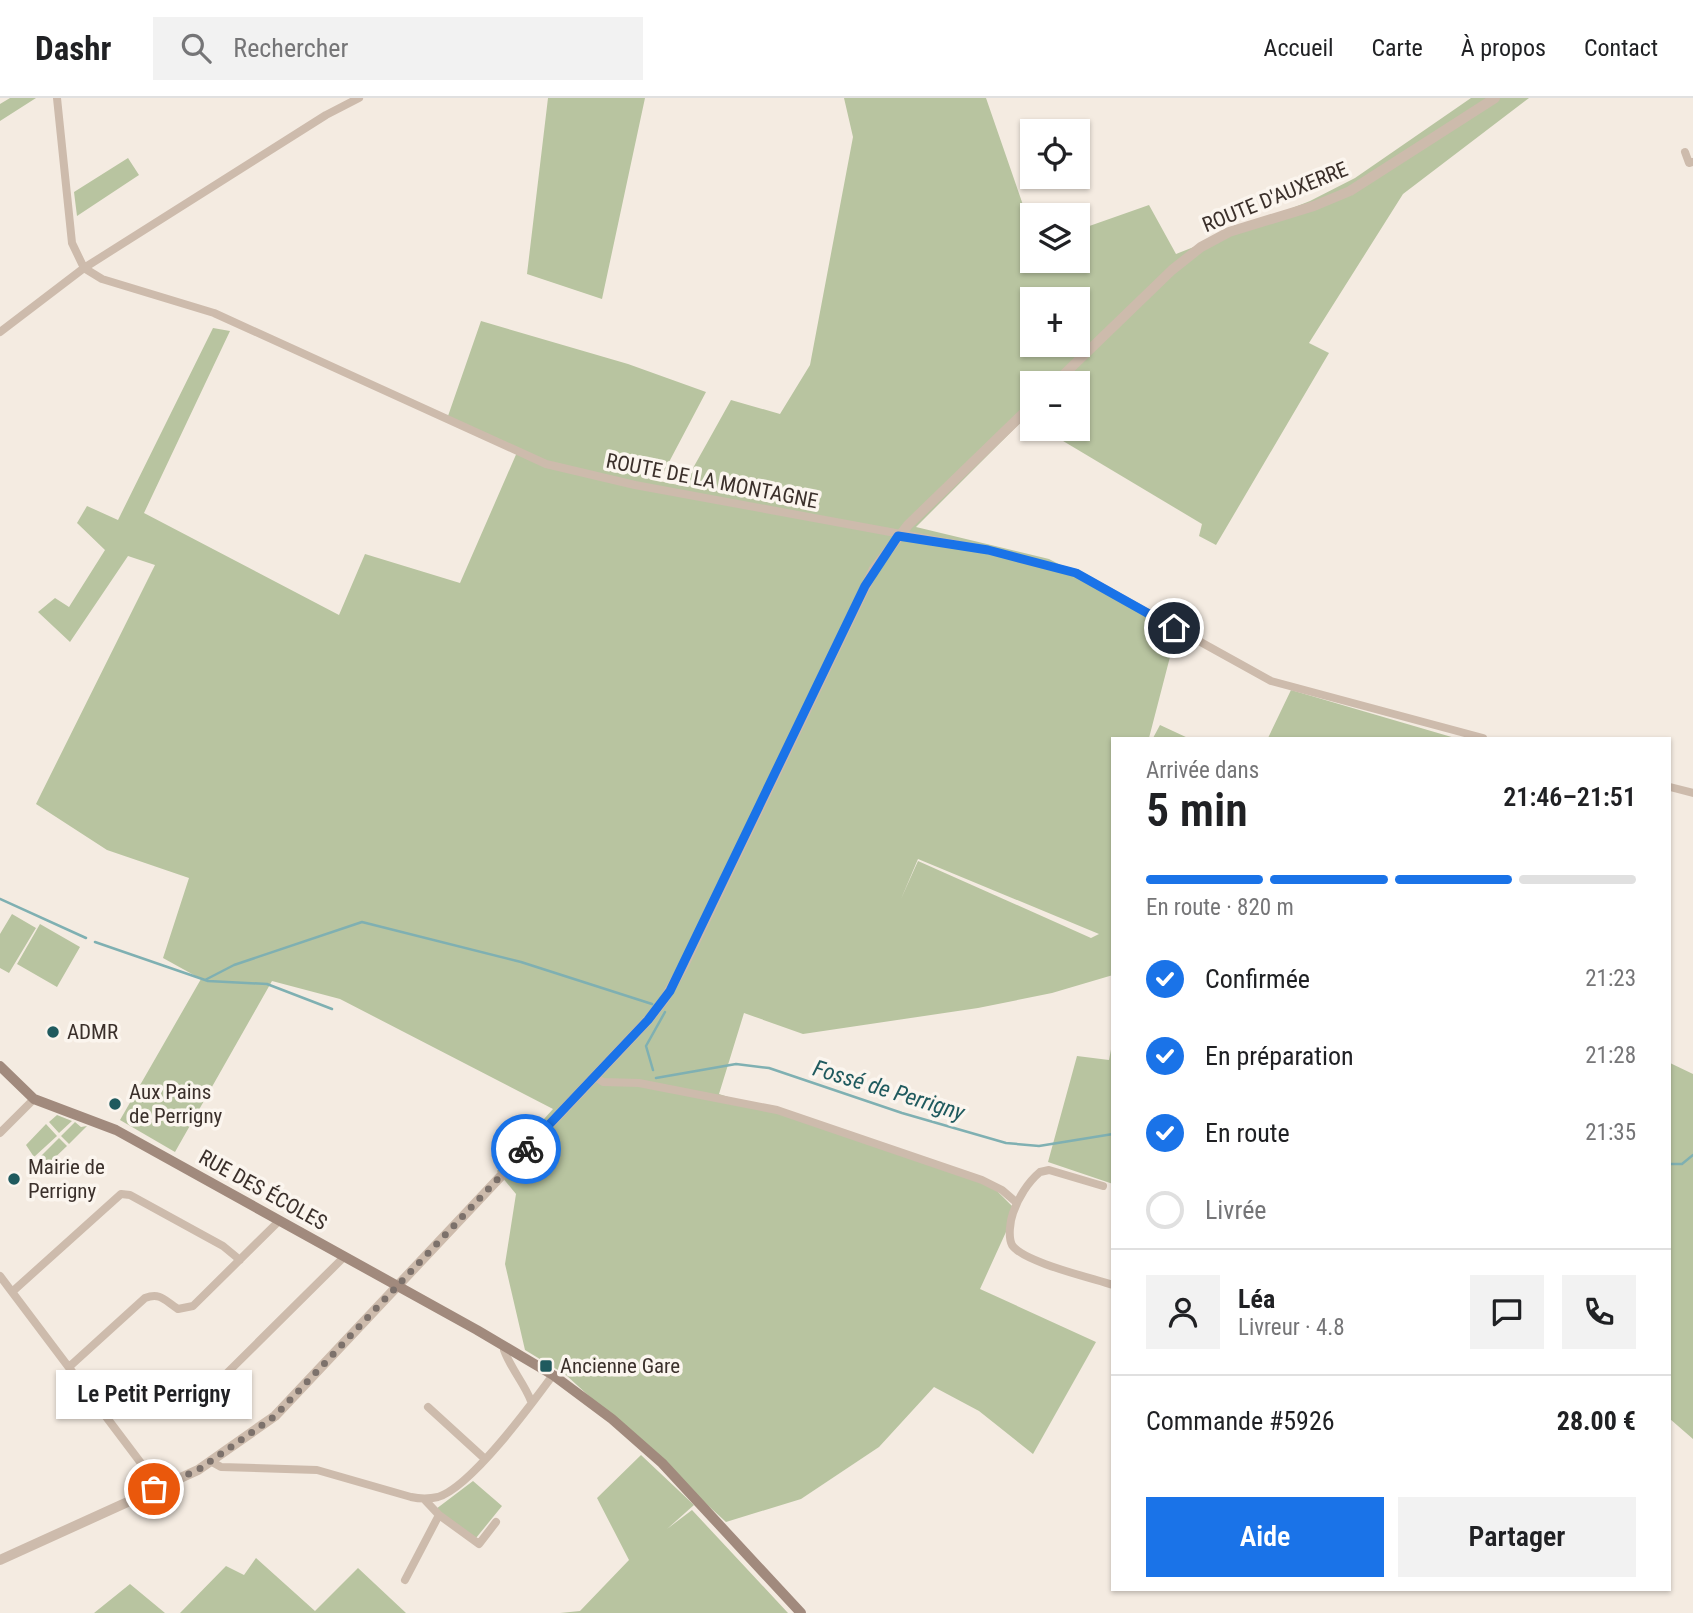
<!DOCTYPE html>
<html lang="fr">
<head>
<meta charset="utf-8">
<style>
  body { margin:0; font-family:"Roboto Condensed",sans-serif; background:#f2f2f2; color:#202124; height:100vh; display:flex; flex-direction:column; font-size:26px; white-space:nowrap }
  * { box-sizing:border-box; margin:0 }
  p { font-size:23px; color:#757577 }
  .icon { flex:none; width:38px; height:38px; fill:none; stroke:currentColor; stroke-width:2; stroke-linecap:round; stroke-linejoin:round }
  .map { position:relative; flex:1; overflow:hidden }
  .drawer { position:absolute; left:1111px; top:639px; width:560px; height:854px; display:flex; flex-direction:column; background:#fff; border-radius:0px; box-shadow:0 2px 5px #0004 }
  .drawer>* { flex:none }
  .tools { position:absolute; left:1020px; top:21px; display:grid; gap:14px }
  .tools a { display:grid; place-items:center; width:70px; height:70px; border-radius:0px; background:#fff; box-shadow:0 2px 5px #0004; font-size:35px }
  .pin { position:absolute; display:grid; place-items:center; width:60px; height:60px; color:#fff; margin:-30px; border:4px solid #fff; border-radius:50%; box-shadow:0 2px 7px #0007 }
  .courier { position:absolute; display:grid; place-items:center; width:70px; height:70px; margin:-35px; border:5px solid #1a73e8; border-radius:50%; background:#fff; color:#222; box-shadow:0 2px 9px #0007 }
  .bubble { position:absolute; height:49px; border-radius:0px; background:#fff; box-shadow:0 2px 5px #0004; font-size:23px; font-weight:600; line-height:49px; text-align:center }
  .headline em { font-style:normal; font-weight:600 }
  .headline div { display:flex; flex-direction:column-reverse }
  .headline { display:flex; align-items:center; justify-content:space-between; height:119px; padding:0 35px }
  h1 { font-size:46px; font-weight:600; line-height:52px }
  .bar { display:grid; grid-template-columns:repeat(4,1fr); gap:10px 7px; align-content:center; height:84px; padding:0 35px }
  .bar i { height:9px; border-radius:5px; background:#e0e0e0 }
  .bar .selected { background:#1a73e8 }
  .bar p { grid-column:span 4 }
  .line { display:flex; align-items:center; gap:18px; padding:0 35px; border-top:2px solid #e0e0e0 }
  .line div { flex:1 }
  .round { display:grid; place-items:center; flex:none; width:74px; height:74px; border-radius:0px; background:#f2f2f2 }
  ol { padding:0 35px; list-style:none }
  li { display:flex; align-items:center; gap:21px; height:77px }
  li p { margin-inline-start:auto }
  li .icon { padding:7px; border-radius:50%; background:#1a73e8; color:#fff; stroke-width:4 }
  li:last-child { color:#757577 }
  li i { width:38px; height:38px; border:4px solid #e0e0e0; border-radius:50% }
  .button { display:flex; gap:14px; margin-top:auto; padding:14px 35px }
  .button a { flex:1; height:80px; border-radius:0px; background:#1a73e8; color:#fff; font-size:28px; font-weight:600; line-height:80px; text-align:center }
  .button a+a { background:#f2f2f2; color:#202124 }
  header { display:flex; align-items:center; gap:42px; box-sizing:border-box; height:98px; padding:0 35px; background:#fff; border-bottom:2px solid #e0e0e0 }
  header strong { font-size:33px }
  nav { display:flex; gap:38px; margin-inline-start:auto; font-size:24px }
  .search { width:490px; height:63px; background:#f2f2f2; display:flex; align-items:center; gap:18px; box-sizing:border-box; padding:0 24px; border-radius:0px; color:#757577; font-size:26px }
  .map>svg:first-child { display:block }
  .green { fill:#b8c4a0; fill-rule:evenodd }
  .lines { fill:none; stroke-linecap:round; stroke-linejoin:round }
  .stream { stroke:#7fb0b2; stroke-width:2.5 }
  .minor { stroke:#cdbbac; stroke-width:8 }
  .tertiary { stroke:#cdbbac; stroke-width:10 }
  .secondary { stroke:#a18a7d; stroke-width:10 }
  .done { stroke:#7c716b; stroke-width:7; stroke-dasharray:0 12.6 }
  .route { stroke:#1a73e8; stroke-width:9 }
  .poi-dot { fill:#1f5a5e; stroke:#fbf5ee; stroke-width:2.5 }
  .labels { text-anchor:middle; stroke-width:7; stroke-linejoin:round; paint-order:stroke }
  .street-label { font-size:21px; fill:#3b302b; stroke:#fbf5ee }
  .poi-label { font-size:21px; fill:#3b302b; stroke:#fbf5ee; text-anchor:start }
  .water-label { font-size:23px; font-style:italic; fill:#1f5a5e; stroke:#fbf5ee }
</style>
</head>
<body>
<header>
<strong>Dashr</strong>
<div class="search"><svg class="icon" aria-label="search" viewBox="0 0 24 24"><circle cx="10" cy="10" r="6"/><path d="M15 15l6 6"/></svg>Rechercher</div>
<nav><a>Accueil</a><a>Carte</a><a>À propos</a><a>Contact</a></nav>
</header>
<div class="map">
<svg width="1693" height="1515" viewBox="0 0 1693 1515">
  <rect width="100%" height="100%" fill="#f4ebe1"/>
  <path class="green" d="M10 0H36L0 23V6Z
    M548 0H645L602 201 527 176Z
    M844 0H986L1032 133V163H1078V132L1149 107 1176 156 1310 103 1355 80 1471 0H1529L1403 96 1309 245 1329 255 1216 447 1199 438 1202 426 1043 331H1078V285H1032V324L1025 320 916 429 1049 461 1178 528 1149 640H1113V877L1052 895 978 910 803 936 744 915 719 996 987 1083 1016 1112 980 1191 1096 1244 1033 1356 979 1313 934 1289 879 1349 801 1401 726 1424 566 1277 525 1252 505 1166 516 1096 497 1073 553 1011 340 901 272 883 175 1054 120 1022 201 881 163 860 189 780 107 752 36 706 155 467 128 458 70 544 38 514 55 500 69 509 105 452 77 425 87 408 118 422 213 230 230 233 144 415 339 517 365 456 460 485 518 352 448 318 481 223 628 266 706 294 659 383 683 388 731 302 780 316 810 267 853 39ZM1032 201H1078V247H1032ZM918 761 1099 836 1091 840 918 763 901 801Z
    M128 60 139 77 77 118 74 94Z
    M1291 592 1455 640H1268Z
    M1160 627 1188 640H1153Z
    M12 816 36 830 9 875 0 870V836Z
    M40 826 80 849 57 889 17 866Z
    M1113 941V1086L1048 1064 1077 958 1109 962Z
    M1670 965 1693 976V1341L1670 1321Z
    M57 1017 72 1023 59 1035 49 1024Z
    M75 1024 81 1029 87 1028 69 1046 61 1038Z
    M46 1026 57 1038 34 1059 26 1047Z
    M59 1040 67 1048 45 1069 37 1062Z
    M641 1357 694 1407 667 1431 692 1412 788 1515H560L580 1513 629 1462 597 1400Z
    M473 1383 502 1408 476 1440 436 1411Z
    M256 1460 315 1513 358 1470 406 1515H180L226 1468 244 1477Z
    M130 1486 165 1515H94Z"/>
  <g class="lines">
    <path class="stream" d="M0 801 86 840
      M95 844 208 883 267 886 332 911
      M205 882 234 867 362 824 521 864 652 906
      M653 972 646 948 665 914
      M656 980 736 966 769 970 902 1015 1006 1045 1039 1048 1113 1036
      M1670 1066H1682L1693 1057"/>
    <path class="minor" d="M57 0 72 145 84 170
      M1685 54 1689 65 1693 64
      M84 170 102 181 214 215 546 366 635 387 988 452 1076 475 1271 583 1483 640
      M0 234 84 170 326 17 359 0
      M1670 689 1693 695
      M594 978 603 984 639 985 777 1012 982 1082 1002 1092 1017 1105
      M0 1035 34 1001
      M1103 1088 1049 1072 1040 1074C1028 1084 1018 1100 1013 1115 1010 1123 1008 1139 1012 1147 1023 1164 1092 1180 1113 1187
      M0 1178 159 1389
      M12 1194 121 1096 130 1097 223 1148 240 1162
      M506 1249 504 1252C511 1271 524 1285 531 1303
      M69 1269 145 1200C161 1194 165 1203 178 1211L193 1208 279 1123
      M223 1279 344 1159
      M428 1309 485 1361
      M212 1364 221 1369 317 1372 411 1399C420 1401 429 1401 438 1399 471 1389 531 1307 553 1277
      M424 1401 439 1417 479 1446 496 1424
      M405 1482 439 1417"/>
    <path class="tertiary" d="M1055 285 1172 172 1201 149 1229 134 1314 108 1350 93 1495 0
      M0 1462 198 1372 275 1318 648 922 664 902 683 869 874 471 908 427 1032 307"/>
    <path class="secondary" d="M0 968 34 1001 116 1032 477 1232 553 1277 612 1321 662 1365 801 1515"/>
  </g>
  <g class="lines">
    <path class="done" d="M154 1391 198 1372 275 1318 526 1051"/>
    <path class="route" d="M526 1051 648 922 670 893 865 488 898 438 988 452 1076 475 1174 530"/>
  </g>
  <g class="poi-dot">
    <circle cx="53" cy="934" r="7"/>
    <circle cx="115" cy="1006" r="7"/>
    <circle cx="14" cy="1081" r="7"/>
    <rect x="539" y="1261" width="14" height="14" rx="3.5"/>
  </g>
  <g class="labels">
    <g class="street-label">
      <text transform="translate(1275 99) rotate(-22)" y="7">ROUTE D'AUXERRE</text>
      <text transform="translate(712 383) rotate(11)" y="7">ROUTE DE LA MONTAGNE</text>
      <text transform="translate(263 1092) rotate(29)" y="7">RUE DES ÉCOLES</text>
    </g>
    <g class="poi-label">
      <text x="67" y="941">ADMR</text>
      <text x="129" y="1001">Aux Pains<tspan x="129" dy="24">de Perrigny</tspan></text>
      <text x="28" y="1076">Mairie de<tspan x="28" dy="24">Perrigny</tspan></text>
      <text x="560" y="1275">Ancienne Gare</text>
    </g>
    <g class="water-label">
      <text transform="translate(889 992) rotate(17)" y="8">Fossé de Perrigny</text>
    </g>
  </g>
</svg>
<div class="tools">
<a><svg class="icon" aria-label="locate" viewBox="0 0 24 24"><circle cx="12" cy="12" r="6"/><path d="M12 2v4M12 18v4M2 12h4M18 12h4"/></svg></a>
<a><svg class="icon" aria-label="layers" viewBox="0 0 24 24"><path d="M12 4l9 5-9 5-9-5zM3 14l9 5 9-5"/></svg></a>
<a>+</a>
<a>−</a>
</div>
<div class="pin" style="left:154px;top:1391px;background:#ea580c"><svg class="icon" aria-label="bag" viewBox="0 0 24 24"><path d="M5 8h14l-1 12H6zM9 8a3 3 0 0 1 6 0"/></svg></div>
<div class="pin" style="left:1174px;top:530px;background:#1f2937"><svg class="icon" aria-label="home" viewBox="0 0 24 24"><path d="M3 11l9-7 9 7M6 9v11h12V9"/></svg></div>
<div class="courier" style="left:526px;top:1051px"><svg class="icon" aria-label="bike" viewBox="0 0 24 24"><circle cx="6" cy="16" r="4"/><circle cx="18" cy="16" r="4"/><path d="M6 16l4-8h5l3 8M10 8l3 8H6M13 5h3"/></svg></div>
<div class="bubble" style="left:56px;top:1272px;width:196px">Le Petit Perrigny</div>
<section class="drawer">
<div class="headline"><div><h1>5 min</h1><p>Arrivée dans</p></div><em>21:46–21:51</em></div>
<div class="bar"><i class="selected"></i><i class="selected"></i><i class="selected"></i><i></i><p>En route · 820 m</p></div>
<ol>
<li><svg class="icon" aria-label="check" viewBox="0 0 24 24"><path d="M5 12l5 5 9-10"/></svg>Confirmée<p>21:23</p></li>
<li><svg class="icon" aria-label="check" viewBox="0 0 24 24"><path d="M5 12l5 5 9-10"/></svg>En préparation<p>21:28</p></li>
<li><svg class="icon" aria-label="check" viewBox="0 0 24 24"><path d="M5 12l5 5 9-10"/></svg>En route<p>21:35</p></li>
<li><i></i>Livrée</li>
</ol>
<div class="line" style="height:126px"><a class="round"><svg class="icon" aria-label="person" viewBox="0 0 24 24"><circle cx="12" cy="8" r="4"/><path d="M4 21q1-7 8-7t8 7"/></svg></a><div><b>Léa</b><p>Livreur · 4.8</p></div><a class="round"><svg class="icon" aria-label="chat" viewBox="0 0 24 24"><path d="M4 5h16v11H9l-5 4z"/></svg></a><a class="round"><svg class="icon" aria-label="phone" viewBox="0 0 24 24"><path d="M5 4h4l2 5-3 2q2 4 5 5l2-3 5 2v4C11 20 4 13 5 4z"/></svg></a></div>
<div class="line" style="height:91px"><div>Commande #5926</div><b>28.00 €</b></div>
<div class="button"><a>Aide</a><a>Partager</a></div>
</section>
</div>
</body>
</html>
